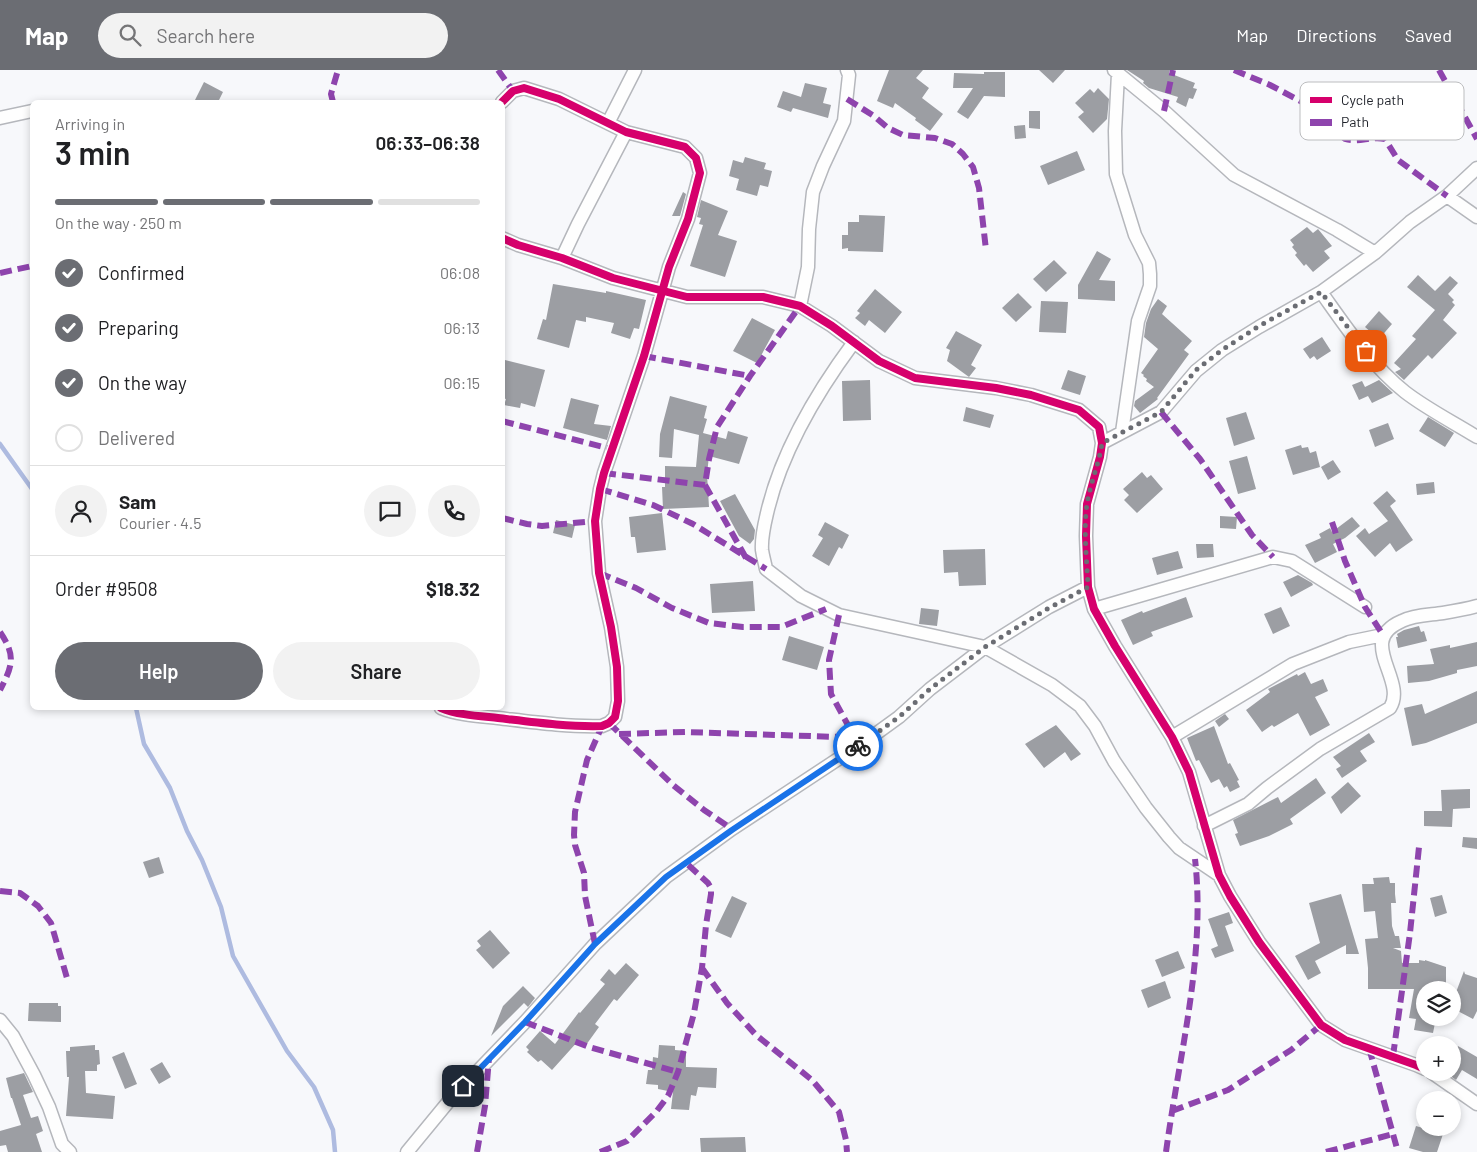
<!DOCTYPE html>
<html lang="en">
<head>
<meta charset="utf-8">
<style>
  body { margin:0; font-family:Barlow,sans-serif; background:#f2f2f2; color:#202124; height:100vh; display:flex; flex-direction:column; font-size:19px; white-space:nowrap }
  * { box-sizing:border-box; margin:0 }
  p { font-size:16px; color:#757577 }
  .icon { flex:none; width:28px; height:28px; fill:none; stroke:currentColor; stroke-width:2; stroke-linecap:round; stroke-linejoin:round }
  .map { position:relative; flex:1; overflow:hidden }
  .sheet { position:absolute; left:30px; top:30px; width:475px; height:610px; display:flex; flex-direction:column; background:#fff; border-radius:8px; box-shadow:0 2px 8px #0003 }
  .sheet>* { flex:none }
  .buttons { position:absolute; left:1416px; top:911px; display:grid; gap:10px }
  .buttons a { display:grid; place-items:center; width:45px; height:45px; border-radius:50%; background:#fff; box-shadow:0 2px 8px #0003; font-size:25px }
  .pin { position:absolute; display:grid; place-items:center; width:42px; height:42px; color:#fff; margin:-21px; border-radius:10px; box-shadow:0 2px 8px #0006 }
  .courier { position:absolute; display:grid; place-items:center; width:50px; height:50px; margin:-25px; border:4px solid #1a73e8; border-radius:50%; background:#fff; color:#222; box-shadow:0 1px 6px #0007 }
  .head em { font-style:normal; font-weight:600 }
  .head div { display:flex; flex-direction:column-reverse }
  .head { display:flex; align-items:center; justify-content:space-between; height:85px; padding:0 25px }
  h1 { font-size:32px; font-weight:600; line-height:38px }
  .bar { display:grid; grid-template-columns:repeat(4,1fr); gap:8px 5px; align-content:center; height:60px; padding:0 25px }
  .bar i { height:6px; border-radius:4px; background:#e0e0e0 }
  .bar .selected { background:#6b6d73 }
  .bar p { grid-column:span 4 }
  .line { display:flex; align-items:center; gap:12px; padding:0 25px; border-top:1px solid #e0e0e0 }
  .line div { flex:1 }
  .round { display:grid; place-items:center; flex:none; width:52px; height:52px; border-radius:26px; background:#f2f2f2 }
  ol { padding:0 25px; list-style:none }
  li { display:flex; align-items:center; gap:15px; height:55px }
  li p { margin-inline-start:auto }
  li .icon { padding:5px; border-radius:50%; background:#6b6d73; color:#fff; stroke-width:4 }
  li:last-child { color:#757577 }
  li i { width:28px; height:28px; border:2px solid #e0e0e0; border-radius:50% }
  .button { display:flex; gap:10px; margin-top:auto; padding:10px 25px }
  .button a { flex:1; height:58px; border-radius:30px; background:#6b6d73; color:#fff; font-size:20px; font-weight:600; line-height:58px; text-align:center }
  .button a+a { background:#f2f2f2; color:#202124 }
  header { display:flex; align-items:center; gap:30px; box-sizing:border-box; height:70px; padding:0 25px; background:#6b6d73; color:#fff }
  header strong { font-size:24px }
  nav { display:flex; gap:28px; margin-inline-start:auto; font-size:18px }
  .search { width:350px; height:45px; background:#f2f2f2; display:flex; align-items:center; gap:12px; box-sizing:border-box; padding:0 18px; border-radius:28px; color:#757577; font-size:19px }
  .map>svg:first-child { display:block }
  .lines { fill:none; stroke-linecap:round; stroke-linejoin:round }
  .stream { stroke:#aebbe0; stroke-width:4.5 }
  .building { fill:#9c9ea3 }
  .street-casing { stroke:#b5b7bc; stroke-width:15 }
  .street { stroke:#fefefe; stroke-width:12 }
  .quiet { stroke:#8e44ad; stroke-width:6; stroke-dasharray:12 6; stroke-linecap:butt }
  .cycleway-casing { stroke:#fff; stroke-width:11 }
  .cycleway { stroke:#d6006c; stroke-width:8 }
  .done { stroke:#6b6d73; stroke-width:5; stroke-dasharray:0 9 }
  .route { stroke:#1a73e8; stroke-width:6 }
  .key { fill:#fff; stroke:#bcbdbf; stroke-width:1 }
  .key-label { font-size:14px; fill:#1f222a }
</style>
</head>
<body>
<header>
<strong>Map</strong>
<div class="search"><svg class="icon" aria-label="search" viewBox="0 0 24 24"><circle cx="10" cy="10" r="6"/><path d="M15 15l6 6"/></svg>Search here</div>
<nav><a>Map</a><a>Directions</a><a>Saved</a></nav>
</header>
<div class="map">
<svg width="1477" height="1082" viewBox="0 0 1477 1082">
  <rect width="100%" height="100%" fill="#f7f8fb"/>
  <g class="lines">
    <path class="stream" d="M0 374 32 419
      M136 638 144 674 170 718 187 761 202 790 221 837 233 886 287 981 314 1017 333 1060 335 1082"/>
  </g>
  <path class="building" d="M889 0H923L916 8 929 18 922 28 943 44 930 61 915 50 916 48 895 33 893 38 877 31Z
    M1039 0H1065L1053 13Z
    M1127 0H1170L1169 3 1195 13 1193 18 1197 19 1193 29 1189 28 1186 37 1176 32 1178 27 1149 18 1143 13 1144 11Z
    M984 2H1005V27L984 26 968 49 957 42 973 18H953L954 3 984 4Z
    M204 12 223 22 218 32H194Z
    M805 13 827 18 823 33 831 35 828 48 793 38 791 42 777 37 783 21 801 27Z
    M1098 18 1109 29 1107 49 1093 63 1078 47 1084 42 1075 33 1090 19 1094 23Z
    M1029 41H1040V59L1029 58Z
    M1025 55 1026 68 1015 69 1014 56Z
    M1077 81 1085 100 1048 115 1040 96Z
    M745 87 766 93 764 99 772 101 768 117 760 115 757 126 736 120 739 109 729 106 733 90 743 93Z
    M683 122 686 124 680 146H672Z
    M701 130 728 141 718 165 737 171 725 207 690 196 703 155 699 154 701 148 697 147Z
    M859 145 885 146 883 182 848 181V178L842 179V165H848V152H859Z
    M1307 157 1313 163 1318 159 1332 176 1324 181 1330 188 1313 202 1306 194 1304 196 1295 185 1297 183 1292 177 1294 175 1290 170Z
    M1097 181 1111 189 1099 210 1115 211V231L1078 229V215Z
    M1054 190 1067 203 1046 222 1033 209Z
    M1418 205 1435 221 1450 206 1458 213 1448 224 1454 230 1452 232 1455 235 1443 250 1457 263 1432 289 1428 285 1404 310 1395 302 1401 299 1394 293 1416 269 1412 266 1435 240 1407 217Z
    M553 214 606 223V221L646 230 639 259 634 258 630 269 611 263 614 253 586 247V252L576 250 569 278 537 269 543 249 546 250Z
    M875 219 902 242 885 263 869 250 865 256 855 248 860 243 857 241Z
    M1018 223 1032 237 1016 252 1002 238Z
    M1158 229 1167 236 1162 244 1192 271 1184 280 1189 284 1157 328 1158 329 1140 343 1134 336 1135 331 1154 317 1146 311 1147 309 1143 306 1144 305 1141 303 1158 279 1144 267 1146 253 1151 239Z
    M1041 231 1068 232 1066 263 1039 262Z
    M1379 241 1392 254 1379 269 1365 257Z
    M752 248 775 260 757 293 733 281Z
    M956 261 982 275 971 295 976 298 969 307 947 291 950 280 946 278Z
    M1322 267 1331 281 1317 290 1314 286 1310 289 1303 279Z
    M505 290 545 300 535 337 521 333 520 338 504 335 506 329 502 328V299Z
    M1068 300 1086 306 1080 325 1061 319Z
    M870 310 871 350 843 351 842 311Z
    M1379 310 1393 323 1372 333 1368 326 1359 330 1352 315 1362 311 1365 317Z
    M670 326 707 336 704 348 707 349 703 363 726 369 728 361 748 367 739 394 709 386 707 404 709 437 663 439 662 417H665V396L696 397 699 365 674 359 672 388 659 387 660 364Z
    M571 328 599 335 594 354 611 356 607 370 563 358Z
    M966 337 994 345 990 358 963 351Z
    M1246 342 1255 369 1234 376 1226 348Z
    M1428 347 1454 363 1445 377 1419 361Z
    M1388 353 1394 369 1375 377 1369 360Z
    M1301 375 1302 378 1308 377 1310 383 1316 381 1320 397 1293 405 1285 380Z
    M1247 386 1256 419 1238 424 1229 391Z
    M1333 390 1341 402 1328 410 1321 397Z
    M1142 402 1147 408 1151 405 1163 419 1137 443 1124 430 1129 425 1123 419Z
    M1434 412 1435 423 1417 425 1416 414Z
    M1387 421 1396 431 1390 436 1413 470 1396 482 1390 473 1375 487 1356 466 1365 458 1369 464 1388 451 1373 433Z
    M735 424 755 460 754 469 750 474 739 466 720 431Z
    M662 443 666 480 637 483 635 467H631L629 447Z
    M1220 446 1237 447 1236 459 1220 458Z
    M1352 447 1360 456 1345 468 1333 474 1337 482 1315 493 1305 475 1321 468 1319 464 1330 458 1332 462Z
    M556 450 575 455 572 468 553 463Z
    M825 452 849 465 842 479 839 477 829 496 812 486 823 468 818 465Z
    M1196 474H1213L1214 487 1197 488Z
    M985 479 986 515 959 516 958 502 944 503 943 480Z
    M1178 481 1183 498 1157 505 1152 488Z
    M1298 505 1312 513 1313 515 1291 527 1283 512Z
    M753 511 755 541 712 543 710 514Z
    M1186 527 1193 547 1151 562 1153 566 1133 575 1121 550 1142 541 1143 543Z
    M1281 537 1290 556 1273 564 1264 544Z
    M921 538 939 540 937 556 919 554Z
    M1419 556 1421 562 1424 561 1427 571 1398 578 1396 567H1398L1397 564 1404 560Z
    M789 566 824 577 817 600 782 590Z
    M1477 572V596L1457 600V603L1429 611 1408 613 1407 596 1434 594 1430 579 1450 575V578Z
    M1305 602 1311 614 1323 609 1328 621 1315 627 1330 655 1310 666 1298 643 1274 657 1272 655 1262 662 1246 640 1270 622 1268 619 1297 604 1298 606Z
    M1477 621V653L1426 673 1412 676 1404 638 1422 634 1425 644Z
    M1225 644 1229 649 1219 657 1215 651Z
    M1056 655 1081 684 1071 691 1065 682 1044 698 1025 674Z
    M1214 656 1228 694 1230 693 1239 710 1237 711 1240 717 1230 722 1227 716 1224 718 1219 709 1211 713 1199 690 1196 691 1187 668Z
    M1369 663 1375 672 1360 681 1367 691 1342 708 1336 699 1341 696 1333 687Z
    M1316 708 1326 723 1290 749 1293 754 1269 766 1240 776 1235 764 1238 763 1233 750 1278 727 1281 733Z
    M1348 712 1361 726 1341 744 1331 727Z
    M1470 719V738L1453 739 1452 757 1424 756V741H1442L1441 720Z
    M1463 767 1477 768V779L1462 777Z
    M159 787 164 803 149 808 143 792Z
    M1389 807 1390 813H1395V824L1396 833H1391L1392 856 1395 866H1399L1401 878H1393L1401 881 1402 893H1419V890L1425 891V893V890L1446 897V920H1425V948H1436L1433 963 1414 960 1416 949 1409 948 1414 919H1368V898L1365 869 1378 868 1375 841 1364 842 1362 814H1374L1373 808Z
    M1341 824 1359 884H1346V875L1315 891 1321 903 1308 910 1295 886 1320 873 1309 833Z
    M1442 825 1447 843 1435 847 1430 828Z
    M732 826 747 833 731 868 715 861Z
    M1229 842 1233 853 1225 856 1234 881 1215 888 1211 879 1218 876 1208 849Z
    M490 860 510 883 493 899 476 880 481 876 477 871Z
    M1178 881 1185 898 1162 907 1155 890Z
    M626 893 639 905 617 931 614 929 595 954 599 957 586 975 579 970 552 1000 541 990 538 992 527 982 529 980 526 977 540 961 555 974 579 942 580 943 605 914 600 910 609 899 615 905Z
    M1464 901 1465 904 1477 908V941L1473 949 1452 938V933Z
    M1165 911 1171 928 1148 938 1141 920Z
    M523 916 535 928 528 937 524 933 491 966 503 936Z
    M29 933H58V936H61V952L28 951Z
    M95 975V980H99L100 994 97 995V1001H85L86 1023 115 1026 113 1049 66 1046 69 1007H67L66 981H70V977Z
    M659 975 675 976V980L686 981V997L717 998 716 1018 698 1017 696 1026 691 1025 689 1040 671 1039 673 1022 658 1019V1015L646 1014 648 1000H652L653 987 658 988Z
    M1458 976 1477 987V1009L1462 1000 1456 1010 1452 1007V984Z
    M124 982 137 1014 125 1019 112 987Z
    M162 992 171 1007 159 1014 150 999Z
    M24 1003 33 1022 23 1025 31 1048 38 1046 43 1061 36 1064 42 1082H8L6 1075 0 1076V1061L21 1055 12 1028H11L6 1008Z
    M1416 1056 1443 1064 1437 1082H1423L1409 1078Z
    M745 1067 746 1082H701L700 1068Z"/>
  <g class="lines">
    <defs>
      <path id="street" d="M1114 0 1164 41 1234 105 1337 160 1375 183
        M1118 4 1115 61 1116 104 1135 165 1149 193 1150 204V216L1138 251 1122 362
        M0 48 32 41
        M608 53 635 0
        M1447 126 1477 147
        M502 168 518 175 562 188 613 208 687 227H763L800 236 832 256 879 291 915 308 996 318 1031 325 1079 340 1099 357 1102 373 1100 387 1087 434 1086 466 1088 517 1094 539 1115 576 1172 667 1189 702 1219 805 1230 826 1259 872 1321 955 1345 970 1416 995 1425 999
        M562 188 578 154 626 62
        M1321 222C1346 257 1371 295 1405 322 1427 339 1453 352 1477 367
        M800 236 808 197 809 159 813 122 823 96 844 51 849 5 847 0
        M854 272C817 322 783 378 768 439 765 452 761 466 762 480 763 487 765 493 766 499L801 526 839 545 985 577 1052 615 1080 636 1095 656 1114 691 1146 738 1169 767 1179 778 1219 805
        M1102 373 1161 342 1196 301 1222 280 1259 257 1321 222 1375 183 1410 152 1447 126 1477 98
        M1094 539 1273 487 1292 491 1365 537
        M441 638C458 645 479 646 498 648 532 652 567 657 602 656L609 653 615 647 618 631 617 597 611 557 599 503 595 451 600 419 604 403 644 286 669 197 688 149 700 103 696 88 685 77 626 62 559 29 524 18 513 21 502 32
        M1172 667 1293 594 1349 572 1383 565
        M1204 756 1248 734 1267 718 1320 679 1390 638C1408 610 1355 571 1402 551 1414 545 1430 545 1443 543 1455 541 1466 539 1477 536
        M0 950 13 966 34 1005 49 1037 62 1074 70 1082
        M1431 1002 1477 1034
        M407 1082 449 1031 525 952 595 874 666 807 732 759 870 668 899 647 930 619 985 577 1049 537 1088 517"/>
    </defs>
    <use href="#street" class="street-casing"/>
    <use href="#street" class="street"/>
    <path class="quiet" d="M498 0 513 21
      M1234 0 1270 15 1304 33 1345 69C1358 73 1371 66 1385 69L1398 90 1447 126
      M1439 0 1477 69
      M847 29 874 46 888 58 903 65 935 68 952 74 963 84 973 97 979 118 986 180
      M333 32 331 24 338 0
      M1164 41 1173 0
      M0 203 32 196
      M644 286 750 306
      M1161 342 1200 389 1252 465 1273 487
      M502 351 611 379
      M604 403 705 415
      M600 419 653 435 693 454 766 499
      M502 448 527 454 542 456 595 451
      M1332 452 1345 491 1365 537 1383 565
      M746 488 705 415 709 389 717 357 750 306 800 236
      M599 503 636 518 672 538 709 553 743 557H781L826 539
      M839 545 829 590 831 624 855 668
      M0 562C16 586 13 595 0 620
      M609 653 673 715 704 740 732 759
      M619 664 685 662 870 668
      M0 821 20 823 38 836 51 853 67 908
      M595 874 585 826 584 803 575 775 574 765 575 742 587 690 602 656
      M702 898 727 933 756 965 812 1010 839 1042 846 1070 847 1082
      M525 952 589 977 678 1002
      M1369 978 1398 1082
      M1393 986 1410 863 1419 777
      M1172 1041 1228 1020 1291 980 1321 955
      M477 1082 485 1036 489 988
      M600 1082 627 1071 656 1042 668 1026 678 1002 694 943 702 898 706 855 711 824V818L708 813 685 792
      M1166 1082C1179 985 1206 887 1195 789
      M1326 1082 1393 1064"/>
    <defs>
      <path id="cycleway" d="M502 168 518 175 562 188 613 208 687 227H763L800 236 832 256 879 291 915 308 996 318 1031 325 1079 340 1099 357 1102 373 1100 387 1087 434 1086 466 1088 517 1094 539 1115 576 1172 667 1189 702 1219 805 1230 826 1259 872 1321 955 1345 970 1416 995 1425 999
        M441 638C458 645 479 646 498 648 532 652 567 657 602 656L609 653 615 647 618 631 617 597 611 557 599 503 595 451 600 419 604 403 644 286 669 197 688 149 700 103 696 88 685 77 626 62 559 29 524 18 513 21 502 32"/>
    </defs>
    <use href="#cycleway" class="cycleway-casing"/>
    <use href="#cycleway" class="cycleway"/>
  </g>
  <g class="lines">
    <path class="done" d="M858 676 899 647 930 619 985 577 1049 538 1088 517C1087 490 1083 461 1087 434 1090 414 1099 394 1102 373L1161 342 1196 300 1222 280 1259 256 1321 222 1366 281"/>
    <path class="route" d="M463 1016 525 952 595 874 666 807 732 760 858 676"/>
  </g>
  <rect x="1300" y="12" width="164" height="58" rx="8" class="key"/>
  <rect x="1310" y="27" width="22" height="6" fill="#d6006c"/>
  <rect x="1310" y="49" width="22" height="7" fill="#8e44ad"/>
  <g class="key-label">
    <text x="1341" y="35">Cycle path</text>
    <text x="1341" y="57">Path</text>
  </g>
</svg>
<div class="buttons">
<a><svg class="icon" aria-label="layers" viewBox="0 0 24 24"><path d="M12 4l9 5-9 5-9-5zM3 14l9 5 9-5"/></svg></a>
<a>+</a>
<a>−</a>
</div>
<div class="pin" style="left:1366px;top:281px;background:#ea580c"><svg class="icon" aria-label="bag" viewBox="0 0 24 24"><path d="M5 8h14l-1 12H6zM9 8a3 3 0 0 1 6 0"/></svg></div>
<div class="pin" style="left:463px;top:1016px;background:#1f2937"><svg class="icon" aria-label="home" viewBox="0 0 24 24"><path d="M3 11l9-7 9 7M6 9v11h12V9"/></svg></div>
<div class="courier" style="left:858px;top:676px"><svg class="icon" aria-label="bike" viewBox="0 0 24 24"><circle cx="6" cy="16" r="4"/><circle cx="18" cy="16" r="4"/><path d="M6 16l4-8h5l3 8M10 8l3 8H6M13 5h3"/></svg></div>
<section class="sheet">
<div class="head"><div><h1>3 min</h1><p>Arriving in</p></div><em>06:33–06:38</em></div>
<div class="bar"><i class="selected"></i><i class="selected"></i><i class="selected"></i><i></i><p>On the way · 250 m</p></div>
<ol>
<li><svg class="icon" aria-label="check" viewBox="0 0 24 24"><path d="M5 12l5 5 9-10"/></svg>Confirmed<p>06:08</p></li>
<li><svg class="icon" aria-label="check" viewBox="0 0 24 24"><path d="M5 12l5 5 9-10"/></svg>Preparing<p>06:13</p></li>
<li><svg class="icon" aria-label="check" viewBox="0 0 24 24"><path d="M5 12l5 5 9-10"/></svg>On the way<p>06:15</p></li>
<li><i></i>Delivered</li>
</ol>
<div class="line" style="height:90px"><a class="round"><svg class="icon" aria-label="person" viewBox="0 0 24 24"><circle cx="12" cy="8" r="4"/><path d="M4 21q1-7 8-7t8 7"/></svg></a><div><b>Sam</b><p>Courier · 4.5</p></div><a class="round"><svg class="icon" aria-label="chat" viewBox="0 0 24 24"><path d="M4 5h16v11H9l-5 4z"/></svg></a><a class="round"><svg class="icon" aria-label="phone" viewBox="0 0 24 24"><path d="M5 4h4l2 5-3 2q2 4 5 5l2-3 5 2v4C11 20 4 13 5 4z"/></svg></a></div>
<div class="line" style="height:65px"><div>Order #9508</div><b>$18.32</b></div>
<div class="button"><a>Help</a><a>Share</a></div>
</section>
</div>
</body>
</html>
